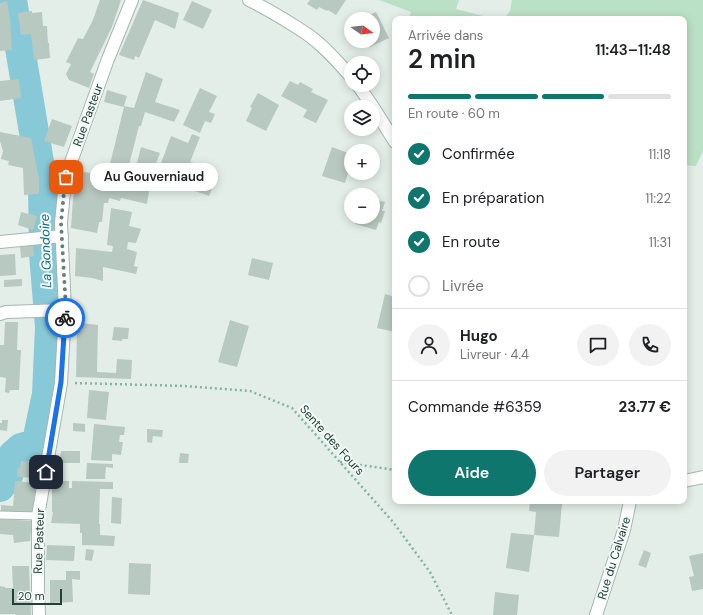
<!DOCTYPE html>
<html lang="fr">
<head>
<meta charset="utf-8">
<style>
  body { margin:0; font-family:"DM Sans",sans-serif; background:#f2f2f2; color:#202124; height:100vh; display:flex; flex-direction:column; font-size:15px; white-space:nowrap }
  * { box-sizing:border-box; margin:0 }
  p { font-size:13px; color:#757577 }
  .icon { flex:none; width:22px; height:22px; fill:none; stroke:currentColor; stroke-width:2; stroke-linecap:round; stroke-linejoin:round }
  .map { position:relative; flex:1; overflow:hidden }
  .sheet { position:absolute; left:392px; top:16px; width:295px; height:488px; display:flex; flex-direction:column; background:#fff; border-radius:8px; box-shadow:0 2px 10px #0003 }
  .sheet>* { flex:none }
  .needle { width:26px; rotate:104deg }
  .tools { position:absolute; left:344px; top:12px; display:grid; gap:8px }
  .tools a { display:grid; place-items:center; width:36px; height:36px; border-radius:50%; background:#fff; box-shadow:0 2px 10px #0003; font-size:20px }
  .scale { position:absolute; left:12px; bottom:10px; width:50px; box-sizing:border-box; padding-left:4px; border:2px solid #214139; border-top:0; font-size:11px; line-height:14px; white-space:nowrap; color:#214139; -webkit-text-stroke:3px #f4faf7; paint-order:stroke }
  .pin { position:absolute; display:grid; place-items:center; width:34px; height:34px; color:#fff; margin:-17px; border-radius:8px; box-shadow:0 2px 6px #0006 }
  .courier { position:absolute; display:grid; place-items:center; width:40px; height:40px; margin:-20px; border:3px solid #1a73e8; border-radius:50%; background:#fff; color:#222; box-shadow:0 1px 5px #0007 }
  .bubble { position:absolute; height:28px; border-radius:14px; background:#fff; box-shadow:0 2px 10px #0003; font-size:13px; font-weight:600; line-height:28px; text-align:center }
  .headline em { font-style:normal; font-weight:600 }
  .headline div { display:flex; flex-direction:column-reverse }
  .headline { display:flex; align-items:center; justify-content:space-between; height:68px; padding:0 16px }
  h1 { font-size:26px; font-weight:600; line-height:30px }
  .bar { display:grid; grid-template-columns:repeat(4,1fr); gap:6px 4px; align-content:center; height:48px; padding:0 16px }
  .bar i { height:5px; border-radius:3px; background:#e0e0e0 }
  .bar .selected { background:#0f766e }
  .bar p { grid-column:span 4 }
  .line { display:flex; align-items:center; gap:10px; padding:0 16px; border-top:1px solid #e0e0e0 }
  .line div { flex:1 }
  .round { display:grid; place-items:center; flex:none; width:42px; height:42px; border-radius:21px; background:#f2f2f2 }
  ol { padding:0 16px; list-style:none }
  li { display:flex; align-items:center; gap:12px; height:44px }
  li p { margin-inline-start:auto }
  li .icon { padding:4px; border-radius:50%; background:#0f766e; color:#fff; stroke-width:4 }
  li:last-child { color:#757577 }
  li i { width:22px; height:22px; border:2px solid #e0e0e0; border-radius:50% }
  .action { display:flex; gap:8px; margin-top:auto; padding:8px 16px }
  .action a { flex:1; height:46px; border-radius:24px; background:#0f766e; color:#fff; font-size:16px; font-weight:600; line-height:46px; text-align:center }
  .action a+a { background:#f2f2f2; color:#202124 }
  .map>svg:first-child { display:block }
  .green { fill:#bae0c5 }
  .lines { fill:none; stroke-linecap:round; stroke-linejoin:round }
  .river { stroke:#87c9d7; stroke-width:30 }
  .building { fill:#b8c9c2 }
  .service-casing { stroke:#a5b7b1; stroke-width:9 }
  .minor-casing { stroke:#a5b7b1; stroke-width:14 }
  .tertiary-casing { stroke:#a5b7b1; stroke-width:14 }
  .path { stroke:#81b4a5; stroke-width:2.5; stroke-dasharray:2 3; stroke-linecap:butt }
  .service { stroke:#fff; stroke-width:7 }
  .minor { stroke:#fff; stroke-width:12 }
  .tertiary { stroke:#fff; stroke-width:12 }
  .done { stroke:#657e77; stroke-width:4; stroke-dasharray:0 7.2 }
  .route { stroke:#1a73e8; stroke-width:5 }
  .labels { text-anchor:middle; stroke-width:4; stroke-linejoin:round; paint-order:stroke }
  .street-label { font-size:12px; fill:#214139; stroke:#f4faf7 }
  .water-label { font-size:13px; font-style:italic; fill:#166e82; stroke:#f4faf7 }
</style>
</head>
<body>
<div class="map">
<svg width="703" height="615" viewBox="0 0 703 615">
  <rect width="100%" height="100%" fill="#e3eee9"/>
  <path class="green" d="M379 0H459L456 9 491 18V19H409L411 12Z
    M512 0H703V151L696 166 684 165V19H504L510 11Z"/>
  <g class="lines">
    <path class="river" d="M12 0 43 186 44 254 50 327 47 394 39 432
      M0 487 8 476 13 455 21 448 36 444"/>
  </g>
  <path class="building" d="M100 0H121L112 27 90 72 94 74 89 88 69 80 66 74 71 64 66 62 78 38 83 39 93 20Z
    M143 0 179 13 175 29 155 20 139 58 135 56 134 60 119 55Z
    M310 0H346L336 15 328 10 327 11 319 7 317 10 307 4Z
    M7 1 10 19 12 50 0 51V3Z
    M192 1 212 10 203 29 183 20Z
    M32 11V13L42 12 43 26H47L48 43H49L50 58 34 60 31 34 21 35 18 13Z
    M376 12 389 38 370 47 367 41H373V19H361Z
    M146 72 163 79 155 102 180 110 174 122 145 112 141 126H139L128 169 110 164 124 107 104 102 107 90 127 96 124 106 134 108Z
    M19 79 21 98 0 101V81Z
    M290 81 298 85 300 82 313 89 311 92 328 100 316 123 303 117 307 110 281 96Z
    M200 88 217 96 209 112 215 114 211 123 205 121 200 133 183 125Z
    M258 93 279 105 266 131 246 121 252 108 250 107Z
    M52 119 72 126 64 147 44 141Z
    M0 132 31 138 39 179V194L24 195 23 168 8 165 9 161 1 159 3 151 0 141Z
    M192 134 200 137 190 162 194 163 185 187 156 177 171 136 188 143Z
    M141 147 160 153 154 169 137 163Z
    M332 147 351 154V164L345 183 322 176Z
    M80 171 114 178 112 184 124 186 125 178 150 184 147 204 121 198 120 201 109 198 108 203H104L102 222H99L97 233 71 228 73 198Z
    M200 176 215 181 209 196 195 191Z
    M373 199 385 202 382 211H385L381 223 379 222 376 230 355 224 357 217H373Z
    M111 208 132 212 129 226 141 229 136 243 128 242 127 249 137 252 134 266 138 267 136 274 103 267V281L92 278 75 276 76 248 112 252 113 246 107 245Z
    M21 212 37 216 33 230 18 225Z
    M33 244 34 256 21 258 20 246Z
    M15 254 16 275 0 276V255Z
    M252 258 273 263 269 280 248 275Z
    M22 279V286L4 287V280Z
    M385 294 395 297V332L377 328Z
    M230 320 249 326 237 367 218 362Z
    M5 322H18L17 350H21L19 390H10L9 393 5 392 6 378 0 377V345H4Z
    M82 323 98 325 97 372 116 373 117 359 132 360 131 379 76 377 77 330H82Z
    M114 327 129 328 128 339H122V341L112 340Z
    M89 390 109 392 106 420 87 418Z
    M2 420H8L7 431 0 430V423H2Z
    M73 423 85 424V432L73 431Z
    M94 424 125 427 124 435H120L119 442H123L121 455 112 454V461L91 460Z
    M147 429 163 430 162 437 153 436 152 443 147 442Z
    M61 451H80V463H59Z
    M180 453 189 454 188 463H179Z
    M21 461 39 463 37 478 17 477 18 468H20Z
    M87 463 113 464V468L106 467 105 479H86Z
    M15 481 36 483 33 513 1 511V505L13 506Z
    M56 481H69V488H72V481L113 482V489H100L99 524H100V535L115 536 114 546 82 545V533H80V524L51 523 53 512H52V488H56Z
    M112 497 122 498 121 524 111 523Z
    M530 501H545L562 503 559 537 534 535 536 512 529 511Z
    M0 519 32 521 30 541 14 543 13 535 0 534Z
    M511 533 534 535 529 572 506 568Z
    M47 545 75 546 74 561 46 560Z
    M86 549 94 550 92 561 85 560Z
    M644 550 651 553 646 568 638 565Z
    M703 553V589L692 591 689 577 694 576 689 556Z
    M129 563 151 564 150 595 128 594Z
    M12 566H29L31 615H15V614H0V586L5 587V588H13Z
    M66 571H80V580L72 579 73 602 50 603V580H66Z
    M495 592 519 595 517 615H493Z"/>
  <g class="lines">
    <defs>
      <path id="service" d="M0 515 38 516"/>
      <path id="minor" d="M0 242 62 236
        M0 314 6 312 65 310"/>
      <path id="tertiary" d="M249 0C269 10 289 22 307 34 324 46 338 62 351 77
        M358 85 362 91 373 107
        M373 107 395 142
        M684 481 703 477
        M39 615 38 589V516L61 383 65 310 61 223 64 192 66 177 71 162 108 59 132 0
        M596 615 624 530 630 501"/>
    </defs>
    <use href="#service" class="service-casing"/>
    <use href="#minor" class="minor-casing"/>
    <use href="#tertiary" class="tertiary-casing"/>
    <path class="path" d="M75 383 185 386 250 391 292 408 393 522 430 572 452 615
      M340 462 395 470"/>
    <use href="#service" class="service"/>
    <use href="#minor" class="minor"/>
    <use href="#tertiary" class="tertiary"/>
  </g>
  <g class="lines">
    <path class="done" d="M65 318 66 310 61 223 64 192 66 177"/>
    <path class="route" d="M46 472 61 382 65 318"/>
  </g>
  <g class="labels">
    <g class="street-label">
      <text transform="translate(88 115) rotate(-70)" y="4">Rue Pasteur</text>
      <text transform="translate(332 440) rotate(48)" y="4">Sente des Fours</text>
      <text transform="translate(39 541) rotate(-88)" y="4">Rue Pasteur</text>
      <text transform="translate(614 558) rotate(-73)" y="4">Rue du Calvaire</text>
    </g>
    <g class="water-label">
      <text transform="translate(45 251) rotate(-92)" y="5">La Gondoire</text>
    </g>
  </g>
</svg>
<div class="tools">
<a><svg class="needle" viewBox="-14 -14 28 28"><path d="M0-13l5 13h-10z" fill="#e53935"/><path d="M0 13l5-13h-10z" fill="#757577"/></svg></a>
<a><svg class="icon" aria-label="locate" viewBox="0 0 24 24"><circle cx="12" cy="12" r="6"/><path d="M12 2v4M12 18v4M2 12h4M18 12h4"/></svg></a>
<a><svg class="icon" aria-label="layers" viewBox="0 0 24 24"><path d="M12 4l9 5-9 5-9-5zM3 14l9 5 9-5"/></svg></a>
<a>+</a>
<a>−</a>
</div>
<div class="scale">20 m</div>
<div class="pin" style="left:66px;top:177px;background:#ea580c"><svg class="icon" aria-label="bag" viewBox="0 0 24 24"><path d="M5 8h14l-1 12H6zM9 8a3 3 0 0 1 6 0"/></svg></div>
<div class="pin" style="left:46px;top:472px;background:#1f2937"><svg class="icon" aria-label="home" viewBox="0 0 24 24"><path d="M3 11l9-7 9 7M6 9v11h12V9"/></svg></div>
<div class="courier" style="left:65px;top:318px"><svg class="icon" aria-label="bike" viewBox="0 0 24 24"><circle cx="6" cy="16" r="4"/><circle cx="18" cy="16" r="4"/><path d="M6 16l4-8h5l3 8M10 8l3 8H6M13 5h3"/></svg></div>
<div class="bubble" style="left:90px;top:163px;width:128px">Au Gouverniaud</div>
<section class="sheet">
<div class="headline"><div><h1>2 min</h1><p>Arrivée dans</p></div><em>11:43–11:48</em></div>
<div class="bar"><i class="selected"></i><i class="selected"></i><i class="selected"></i><i></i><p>En route · 60 m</p></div>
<ol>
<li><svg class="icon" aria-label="check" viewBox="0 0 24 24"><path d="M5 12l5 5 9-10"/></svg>Confirmée<p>11:18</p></li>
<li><svg class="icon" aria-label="check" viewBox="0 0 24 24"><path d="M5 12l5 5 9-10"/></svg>En préparation<p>11:22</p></li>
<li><svg class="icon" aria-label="check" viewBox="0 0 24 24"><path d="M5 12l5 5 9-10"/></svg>En route<p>11:31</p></li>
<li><i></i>Livrée</li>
</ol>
<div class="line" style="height:72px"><a class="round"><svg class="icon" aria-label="person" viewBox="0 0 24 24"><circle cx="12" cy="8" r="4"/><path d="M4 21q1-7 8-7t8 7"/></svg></a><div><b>Hugo</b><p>Livreur · 4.4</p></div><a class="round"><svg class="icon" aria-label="chat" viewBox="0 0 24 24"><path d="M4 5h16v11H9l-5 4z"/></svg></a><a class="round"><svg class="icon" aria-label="phone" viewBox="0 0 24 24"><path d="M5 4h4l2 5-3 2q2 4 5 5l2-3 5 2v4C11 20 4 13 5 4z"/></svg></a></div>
<div class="line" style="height:52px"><div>Commande #6359</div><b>23.77 €</b></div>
<div class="action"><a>Aide</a><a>Partager</a></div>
</section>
</div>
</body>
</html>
